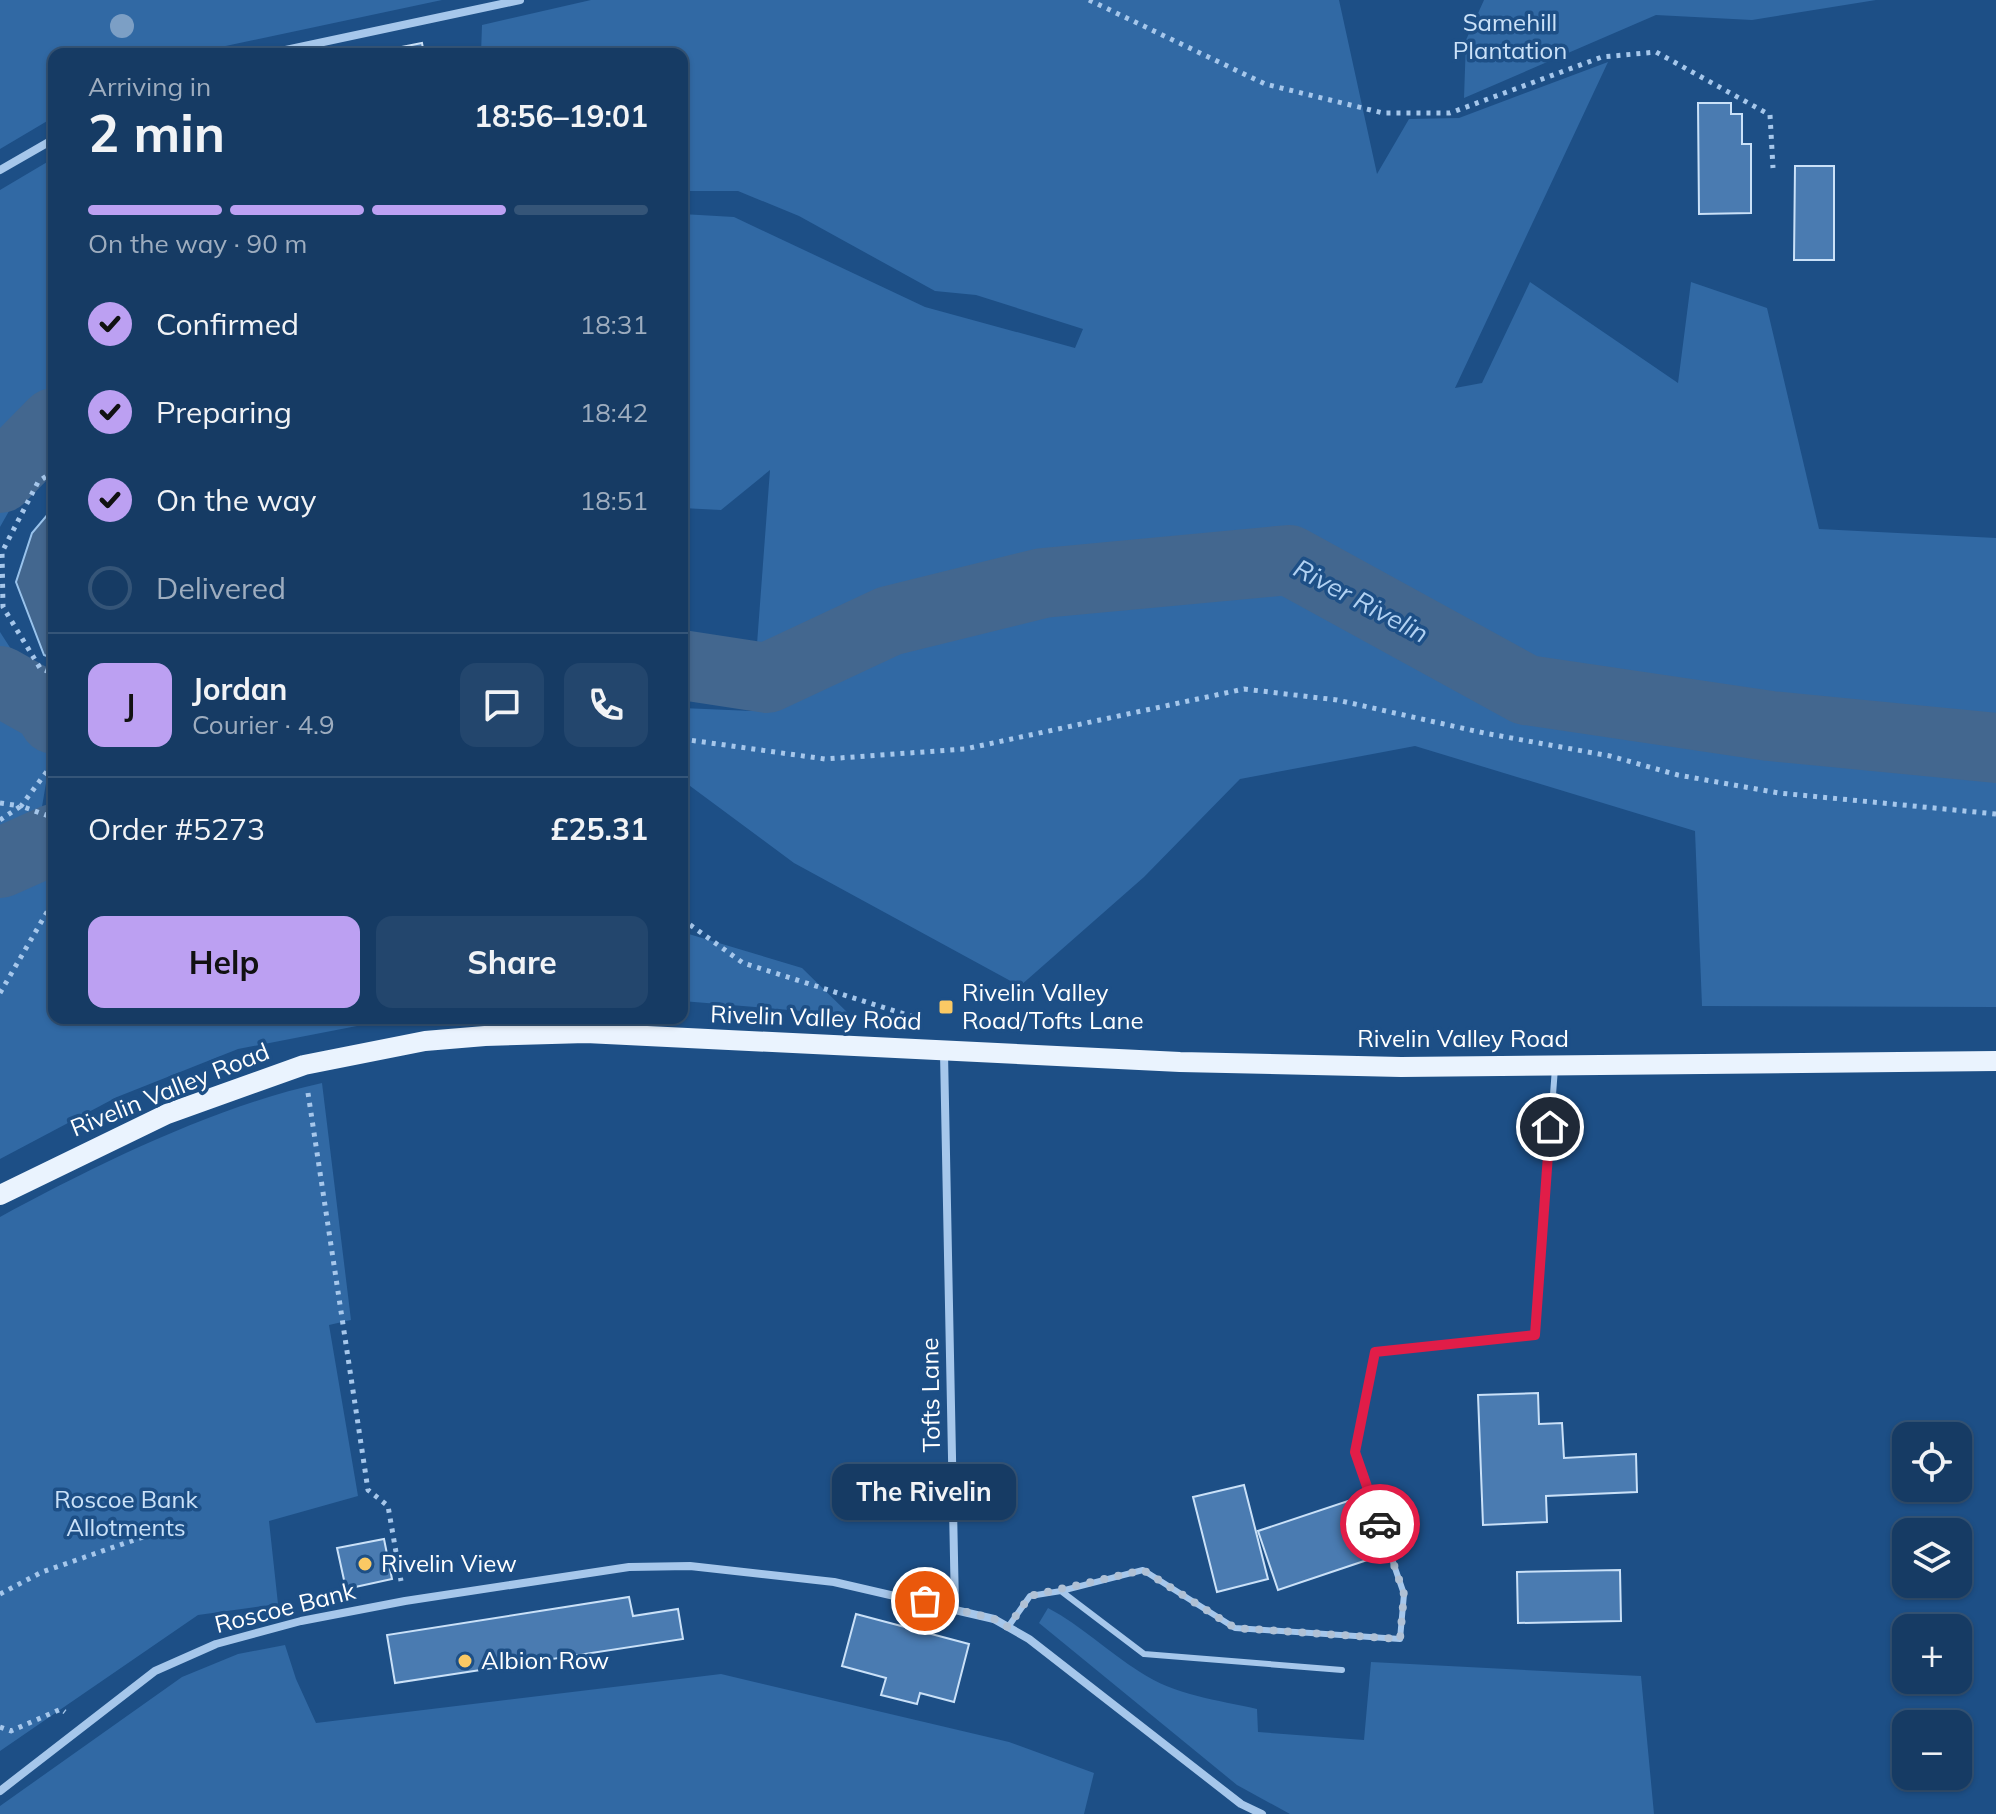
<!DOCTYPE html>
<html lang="en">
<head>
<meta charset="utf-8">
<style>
  body { margin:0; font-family:Mulish,sans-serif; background:#23466d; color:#f1f3f6; height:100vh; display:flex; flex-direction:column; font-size:30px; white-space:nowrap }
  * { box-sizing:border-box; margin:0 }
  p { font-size:26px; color:#9eadbf }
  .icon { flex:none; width:44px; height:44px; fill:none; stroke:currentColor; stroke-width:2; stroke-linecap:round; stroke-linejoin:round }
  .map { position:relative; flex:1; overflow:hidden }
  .panel { position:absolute; left:48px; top:48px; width:640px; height:976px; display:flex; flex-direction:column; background:#163b64; border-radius:16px; box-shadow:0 2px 6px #0004,0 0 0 2px #355578 }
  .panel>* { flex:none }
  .controls { position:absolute; left:1892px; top:1422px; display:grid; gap:16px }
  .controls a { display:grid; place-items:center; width:80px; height:80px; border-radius:16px; background:#163b64; box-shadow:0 2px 6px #0004,0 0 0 2px #355578; font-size:40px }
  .pin { position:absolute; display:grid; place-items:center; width:68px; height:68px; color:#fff; margin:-34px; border:4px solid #fff; border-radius:50%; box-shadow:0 2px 8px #0007 }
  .courier { position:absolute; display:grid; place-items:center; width:80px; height:80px; margin:-40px; border:6px solid #e11d48; border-radius:50%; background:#fff; color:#222; box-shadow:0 2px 10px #0007 }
  .bubble { position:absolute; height:56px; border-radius:16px; background:#163b64; box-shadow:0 2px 6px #0004,0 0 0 2px #355578; font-size:26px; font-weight:700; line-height:56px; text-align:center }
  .overview em { font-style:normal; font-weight:700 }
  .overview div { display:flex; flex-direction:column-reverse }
  .overview { display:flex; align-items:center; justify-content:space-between; height:136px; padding:0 40px }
  h1 { font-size:52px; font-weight:700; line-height:60px }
  .bar { display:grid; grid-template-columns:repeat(4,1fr); gap:12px 8px; align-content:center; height:96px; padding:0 40px }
  .bar i { height:10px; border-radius:6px; background:#355578 }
  .bar .on { background:#bca0f2 }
  .bar p { grid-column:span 4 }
  .line { display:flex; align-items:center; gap:20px; padding:0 40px; border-top:2px solid #355578 }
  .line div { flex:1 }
  .round { display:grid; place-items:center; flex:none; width:84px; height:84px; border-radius:16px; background:#23466d }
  ol { padding:0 40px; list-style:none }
  li { display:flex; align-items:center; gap:24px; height:88px }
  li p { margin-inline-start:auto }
  li .icon { padding:8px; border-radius:50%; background:#bca0f2; color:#111; stroke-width:4 }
  li:last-child { color:#9eadbf }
  li i { width:44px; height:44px; border:4px solid #355578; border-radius:50% }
  .action { display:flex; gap:16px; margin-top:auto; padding:16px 40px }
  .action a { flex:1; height:92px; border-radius:16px; background:#bca0f2; color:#111; font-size:32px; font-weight:700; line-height:92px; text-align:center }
  .action a+a { background:#23466d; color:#f1f3f6 }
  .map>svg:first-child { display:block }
  .green { fill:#3169a4 }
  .water { fill:#43678f; stroke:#99c3ec; stroke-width:2 }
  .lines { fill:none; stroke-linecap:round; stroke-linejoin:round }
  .river { stroke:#43678f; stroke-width:70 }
  .building { fill:#4a7bb1; stroke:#cae1f8; stroke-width:2 }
  .path { stroke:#a6c7eb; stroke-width:5; stroke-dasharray:4 6; stroke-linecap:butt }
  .service { stroke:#a6c7eb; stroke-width:6 }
  .minor { stroke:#a6c7eb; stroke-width:8 }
  .primary { stroke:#eaf3fe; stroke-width:20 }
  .tree { fill:#7c9fc5 }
  .done { stroke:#b0c1d5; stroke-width:8; stroke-dasharray:0 14.4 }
  .route { stroke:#e11d48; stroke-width:10 }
  .poi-dot { fill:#fac964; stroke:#1d4f86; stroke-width:3 }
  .labels { text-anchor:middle; stroke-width:7; stroke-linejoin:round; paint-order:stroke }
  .park-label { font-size:24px; fill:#cae1f8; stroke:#1d4f86 }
  .poi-label { font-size:24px; fill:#fff; stroke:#1d4f86; text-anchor:start }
  .street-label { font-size:24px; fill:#fff; stroke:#1d4f86 }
  .water-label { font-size:26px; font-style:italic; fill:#b1d1f2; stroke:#1d4f86 }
</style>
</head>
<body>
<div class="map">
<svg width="1996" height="1814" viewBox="0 0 1996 1814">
  <rect width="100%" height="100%" fill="#1d4f86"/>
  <path class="green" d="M0 0H442L188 54H54V117L0 149Z
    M591 0H1339L1377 174 1409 119 1459 118 1608 62 1455 388 1482 383 1530 282 1678 383 1691 282 1767 308 1819 529 1996 538V1007L1702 1006 1695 831 1415 746 1240 779 1144 877 1020 986 794 863 682 780V708L752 711 770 470 721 510 682 508V214L734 217 925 307 1075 348 1083 329 976 295 935 291 799 216 738 191H682V54H481L482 25Z
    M1484 0H1876L1752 20 1656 15 1464 98 1466 40Z
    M54 158V458L30 474 0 527V190Z
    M0 632 29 677 54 693V736L35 848 54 856V1018H398L238 1049 117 1097 0 1159Z
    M682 932 802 968 850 1015 682 1001Z
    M322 1083 351 1320 329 1325 358 1496 269 1521 278 1604 198 1615 0 1751V1217C96 1165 216 1106 322 1083Z
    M1048 1608C1082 1626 1108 1652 1140 1672 1174 1695 1218 1700 1257 1709L1258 1732 1364 1740 1371 1662 1641 1676 1654 1814H1290L1237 1785 1039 1623Z
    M285 1645 296 1679 316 1723 721 1674 1009 1742 1094 1773 1084 1814H0V1806L182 1677 238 1654Z"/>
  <path class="water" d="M54 507V659L44 655 16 582 32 533Z"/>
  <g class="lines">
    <path class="river" d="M0 478 54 423
      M682 665 767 678 889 621 1043 583 1289 560 1526 690 1770 726 1996 748
      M0 681 48 708 54 719
      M0 863 54 839"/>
  </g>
  <path class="building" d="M422 43 424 54H376V52Z
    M1698 103H1731V114H1742V144H1751V213L1699 214Z
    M1795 166H1834V260H1794Z
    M1538 1393 1539 1424 1562 1423 1564 1458 1636 1454 1637 1492 1546 1496 1547 1522 1483 1525 1478 1395Z
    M1244 1485 1268 1579 1217 1592 1193 1497Z
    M1360 1497 1379 1556 1278 1590 1258 1531Z
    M384 1539 392 1579 346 1589 337 1548Z
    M1620 1570 1621 1621 1518 1623 1517 1572Z
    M629 1597 633 1616 678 1609 683 1639 395 1683 387 1635Z
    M856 1614 969 1644 954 1702 920 1693 917 1704 881 1695 886 1678 842 1666Z"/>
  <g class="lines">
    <path class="path" d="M1089 0 1265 84 1383 113H1450L1602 57 1656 52 1770 115 1773 168
      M54 471 38 482 2 552 3 607 40 668 54 674
      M682 739 825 759 965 749 1244 689 1337 700 1484 733 1610 756 1678 775 1779 793 1996 814
      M0 803 21 806 54 762
      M0 820 21 806 54 818
      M682 919 743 963 914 1017
      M0 993 54 900
      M308 1093 368 1490 388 1506 401 1581
      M0 1594 42 1572 163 1530
      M0 1727 11 1731 61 1709 65 1712"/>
    <path class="service" d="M1061 1591 1143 1570 1235 1628 1400 1639 1404 1594 1355 1452 1375 1352 1535 1335 1555 1068
      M1008 1627 1030 1596 1061 1591 1144 1654 1342 1670"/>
    <path class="minor" d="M267 54 520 0
      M0 170 54 139
      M944 1053 955 1608
      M0 1791 155 1671 216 1644 301 1621 405 1601 629 1567 690 1566 834 1582 994 1619 1029 1639 1241 1804 1262 1814"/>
    <path class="primary" d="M0 1195 167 1114 304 1065 425 1041 485 1036 586 1033 1180 1062 1401 1067 1996 1061"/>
  </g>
  <circle class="tree" cx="122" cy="26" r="12"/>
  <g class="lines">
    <path class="done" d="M925 1601 994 1619 1008 1627 1030 1596 1143 1570 1235 1628 1400 1639 1404 1594 1380 1524"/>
    <path class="route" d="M1380 1524 1355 1452 1375 1352 1535 1335 1550 1127"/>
  </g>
  <g class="poi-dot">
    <rect x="938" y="999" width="16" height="16" rx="4"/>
    <circle cx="365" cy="1564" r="8"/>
    <circle cx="465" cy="1661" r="8"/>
  </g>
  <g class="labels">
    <g class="park-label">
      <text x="1510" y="31">Samehill<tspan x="1510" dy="28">Plantation</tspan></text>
      <text x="126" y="1508">Roscoe Bank<tspan x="126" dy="28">Allotments</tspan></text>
    </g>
    <g class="poi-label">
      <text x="962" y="1001">Rivelin Valley<tspan x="962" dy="28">Road/Tofts Lane</tspan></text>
      <text x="381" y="1572">Rivelin View</text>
      <text x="481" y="1669">Albion Row</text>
    </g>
    <g class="street-label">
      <text transform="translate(816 1018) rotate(2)" y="8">Rivelin Valley Road</text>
      <text x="1463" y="1047">Rivelin Valley Road</text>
      <text transform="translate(170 1090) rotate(-22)" y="8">Rivelin Valley Road</text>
      <text transform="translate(931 1395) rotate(-91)" y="8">Tofts Lane</text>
      <text transform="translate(285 1608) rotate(-14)" y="8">Roscoe Bank</text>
    </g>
    <g class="water-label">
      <text transform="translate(1361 601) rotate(28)" y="9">River Rivelin</text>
    </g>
  </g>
</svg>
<div class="controls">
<a><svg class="icon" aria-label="locate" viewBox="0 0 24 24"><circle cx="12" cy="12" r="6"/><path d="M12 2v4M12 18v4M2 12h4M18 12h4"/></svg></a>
<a><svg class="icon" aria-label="layers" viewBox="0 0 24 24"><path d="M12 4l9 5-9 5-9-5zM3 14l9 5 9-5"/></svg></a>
<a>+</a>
<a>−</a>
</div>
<div class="pin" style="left:925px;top:1601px;background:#ea580c"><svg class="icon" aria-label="bag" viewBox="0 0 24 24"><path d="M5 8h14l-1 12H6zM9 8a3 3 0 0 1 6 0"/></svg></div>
<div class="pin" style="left:1550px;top:1127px;background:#1f2937"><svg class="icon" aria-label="home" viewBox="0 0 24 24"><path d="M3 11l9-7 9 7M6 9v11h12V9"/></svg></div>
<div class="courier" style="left:1380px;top:1524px"><svg class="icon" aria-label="car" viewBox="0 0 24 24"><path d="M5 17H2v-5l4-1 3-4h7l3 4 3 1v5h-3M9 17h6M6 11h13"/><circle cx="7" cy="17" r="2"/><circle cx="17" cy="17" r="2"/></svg></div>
<div class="bubble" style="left:832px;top:1464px;width:184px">The Rivelin</div>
<section class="panel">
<div class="overview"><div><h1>2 min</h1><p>Arriving in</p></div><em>18:56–19:01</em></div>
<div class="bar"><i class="on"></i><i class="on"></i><i class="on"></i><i></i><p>On the way · 90 m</p></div>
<ol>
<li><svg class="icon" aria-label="check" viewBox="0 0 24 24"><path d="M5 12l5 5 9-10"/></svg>Confirmed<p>18:31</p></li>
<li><svg class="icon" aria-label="check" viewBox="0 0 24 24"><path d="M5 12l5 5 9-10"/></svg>Preparing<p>18:42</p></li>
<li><svg class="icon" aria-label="check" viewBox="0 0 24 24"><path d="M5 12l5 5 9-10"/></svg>On the way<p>18:51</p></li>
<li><i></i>Delivered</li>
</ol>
<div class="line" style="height:144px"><b class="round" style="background:#bca0f2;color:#111">J</b><div><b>Jordan</b><p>Courier · 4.9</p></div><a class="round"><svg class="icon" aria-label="chat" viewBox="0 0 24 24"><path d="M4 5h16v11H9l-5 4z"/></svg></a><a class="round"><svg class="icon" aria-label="phone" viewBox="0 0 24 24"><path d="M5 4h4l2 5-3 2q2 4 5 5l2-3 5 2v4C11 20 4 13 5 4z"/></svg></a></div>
<div class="line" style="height:104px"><div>Order #5273</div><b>£25.31</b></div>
<div class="action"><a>Help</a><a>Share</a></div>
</section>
</div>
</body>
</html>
